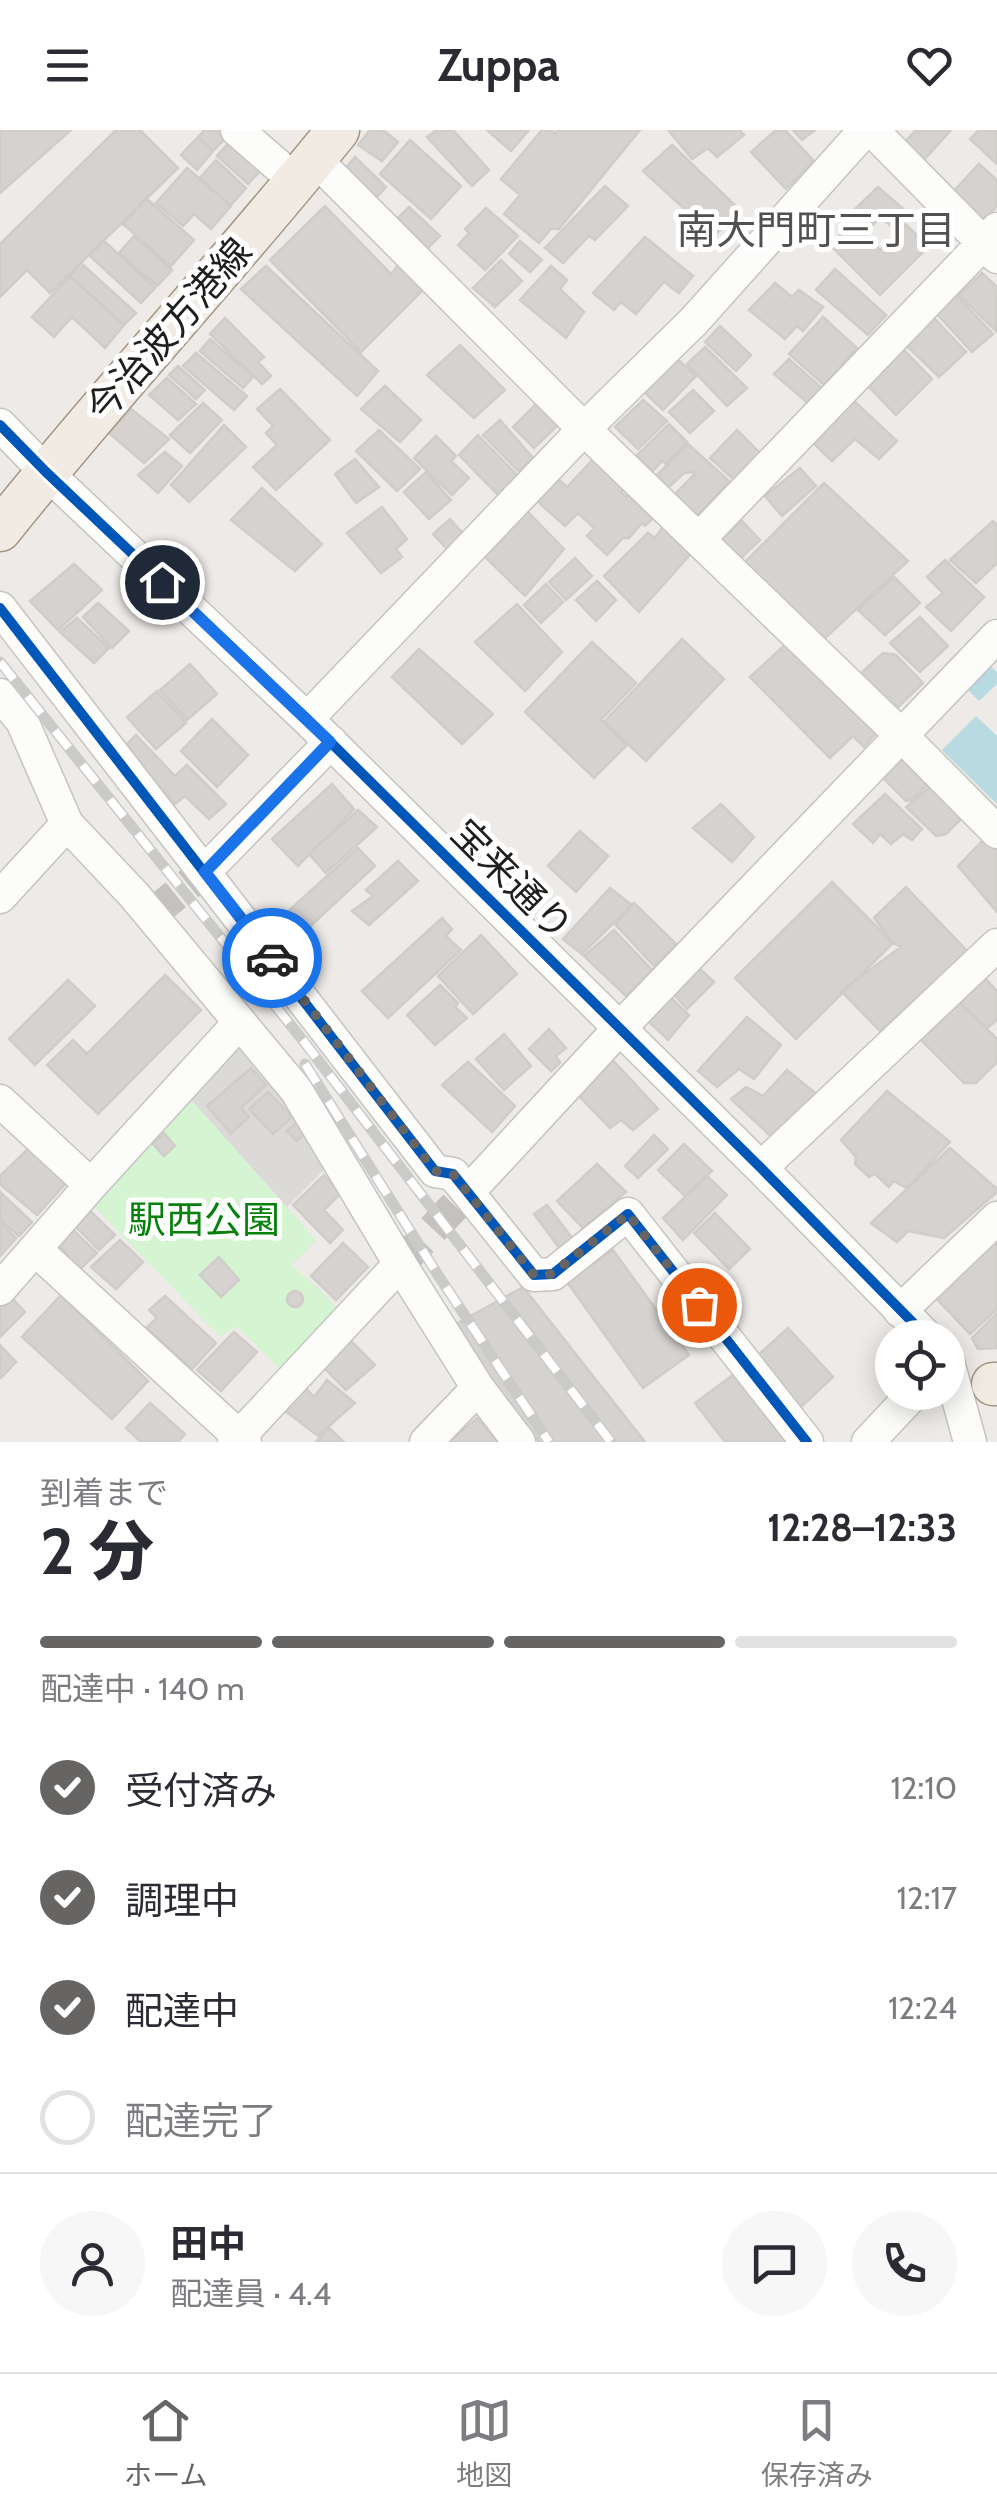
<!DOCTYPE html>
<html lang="ja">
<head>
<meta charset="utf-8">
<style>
  body { margin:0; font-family:Cabin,"Noto Sans JP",sans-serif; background:#f7f7f7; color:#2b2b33; height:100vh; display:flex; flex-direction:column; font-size:38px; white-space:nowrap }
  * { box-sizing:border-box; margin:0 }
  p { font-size:32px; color:#7c7c81 }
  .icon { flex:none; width:55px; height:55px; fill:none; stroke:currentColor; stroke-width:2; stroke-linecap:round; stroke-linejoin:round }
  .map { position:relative; height:1312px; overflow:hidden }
  .drawer { display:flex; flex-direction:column; background:#fff; flex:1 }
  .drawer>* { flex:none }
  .fabs { position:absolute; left:875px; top:1190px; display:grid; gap:20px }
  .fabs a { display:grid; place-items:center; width:90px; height:90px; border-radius:50%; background:#fff; box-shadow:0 5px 25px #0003; font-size:50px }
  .pin { position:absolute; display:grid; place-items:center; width:85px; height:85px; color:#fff; margin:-42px; border:5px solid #fff; border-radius:50%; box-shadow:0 2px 10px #0007 }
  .courier { position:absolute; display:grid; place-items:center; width:100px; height:100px; margin:-50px; border:8px solid #1a73e8; border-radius:50%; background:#fff; color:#222; box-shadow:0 2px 12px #0007 }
  .overview em { font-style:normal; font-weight:800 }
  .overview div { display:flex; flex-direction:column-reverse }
  .overview { display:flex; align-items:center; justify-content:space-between; height:170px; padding:0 40px }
  h1 { font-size:65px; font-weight:800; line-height:75px }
  .bar { display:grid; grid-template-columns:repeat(4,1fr); gap:15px 10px; align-content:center; height:120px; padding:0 40px }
  .bar i { height:12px; border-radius:8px; background:#e1e1e2 }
  .bar .on { background:#666564 }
  .bar p { grid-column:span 4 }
  .line { display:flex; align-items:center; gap:25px; padding:0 40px; border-top:2px solid #e1e1e2 }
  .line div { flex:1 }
  .round { display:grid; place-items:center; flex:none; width:105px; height:105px; border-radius:52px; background:#f7f7f7 }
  ol { padding:0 40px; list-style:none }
  li { display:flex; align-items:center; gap:30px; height:110px }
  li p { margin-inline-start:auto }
  li .icon { padding:10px; border-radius:50%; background:#666564; color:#fff; stroke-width:4 }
  li:last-child { color:#7c7c81 }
  li i { width:55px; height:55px; border:5px solid #e1e1e2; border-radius:50% }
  header { display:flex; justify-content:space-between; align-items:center; height:130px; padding:0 40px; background:#fff; font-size:45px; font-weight:800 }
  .menu { display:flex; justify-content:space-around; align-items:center; height:140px; border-top:2px solid #e1e1e2; background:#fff; font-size:28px; color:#7c7c81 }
  .menu a { display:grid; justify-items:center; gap:5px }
  .menu .on { color:#666564 }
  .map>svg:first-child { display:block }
  .religious { fill:#dbdad8 }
  .park { fill:#d4f4d2 }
  .water { fill:#b8dbe1 }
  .building { fill:#d5d2d0; stroke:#d0ccc8; stroke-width:2.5 }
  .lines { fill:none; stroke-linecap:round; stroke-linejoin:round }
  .minor-tunnel { stroke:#c4c1bf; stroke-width:32; stroke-dasharray:32 16; stroke-linecap:butt }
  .minor-casing { stroke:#c5c4c3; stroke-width:35 }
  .major-casing { stroke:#a39783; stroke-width:45 }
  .minor { stroke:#fcfcfb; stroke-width:32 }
  .major { stroke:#f1ebe4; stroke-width:42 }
  .rail-casing { stroke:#cacac9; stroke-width:11 }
  .rail { stroke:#fff; stroke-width:8; stroke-dasharray:22; stroke-linecap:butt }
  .cycleway-casing { stroke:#fff; stroke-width:16 }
  .cycleway { stroke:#0057b8; stroke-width:10 }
  .done { stroke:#666564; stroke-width:10; stroke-dasharray:0 18 }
  .route { stroke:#1a73e8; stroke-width:12 }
  .labels { text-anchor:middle; stroke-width:10; stroke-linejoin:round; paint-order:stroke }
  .street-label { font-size:38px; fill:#1e1e1e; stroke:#fff }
  .park-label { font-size:38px; fill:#07810b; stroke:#fff }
  .neighbourhood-label { font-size:40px; fill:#515151; stroke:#fff }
</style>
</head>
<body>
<header><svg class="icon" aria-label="menu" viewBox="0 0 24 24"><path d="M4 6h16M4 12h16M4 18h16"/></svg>Zuppa<svg class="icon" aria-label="heart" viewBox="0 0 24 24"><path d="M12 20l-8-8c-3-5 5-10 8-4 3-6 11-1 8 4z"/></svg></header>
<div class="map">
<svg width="997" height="1312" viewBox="0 0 997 1312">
  <rect width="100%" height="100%" fill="#edeae7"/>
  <path class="religious" d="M241 901 330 1034 287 1077 183 961Z"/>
  <path class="park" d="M183 961 316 1110 291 1135 320 1160 344 1186 289 1248 237 1196 220 1207 85 1067Z"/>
  <path class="water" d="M991 537 997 542V554L979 571 968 560Z
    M976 586 997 606V674L942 620Z"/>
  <path class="building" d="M0 0H71L0 63Z
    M116 0H140L178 38 50 163 27 140 0 167V114Z
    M205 0H227L231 3 213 21 198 7Z
    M370 0H383L398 12 382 31 358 15Z
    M437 0H453L489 40 472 56 427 7Z
    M487 0H529L511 21Z
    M542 0H551L555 3 558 0H640L559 99H551L539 113 504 84 520 65 501 49Z
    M739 0 744 5 717 27 708 18 692 29 669 1Z
    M776 0H785L814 31 786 59 751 22Z
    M793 0H815L802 10Z
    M916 0H949L950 1 924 30 905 12Z
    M979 0H997V34L970 9Z
    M198 7 213 21 197 40 181 25Z
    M233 8 264 37 248 54 217 26Z
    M410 10 461 56 431 89 380 44Z
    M672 15 740 80 714 106 643 41Z
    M355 27 386 57 373 71 341 43Z
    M216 30 246 58 230 76 200 48Z
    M979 34 997 50V76L983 91 952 63Z
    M187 38 231 76 211 99 194 84 183 96 156 73Z
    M605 56 628 76 595 110 589 106 563 133 545 118Z
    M878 57 907 82 892 97 881 87 869 99 852 82Z
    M146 68 194 110 171 136 123 94Z
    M325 76 391 144 401 132 426 157 361 222 270 130Z
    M409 77 440 106 427 119 396 90Z
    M486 78 518 106 485 140 458 115 469 103 465 99Z
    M853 93 880 120 905 94 929 116 880 165 830 115Z
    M134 106 172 140 157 156 119 123Z
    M645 107 693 146 679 163 664 152 636 184 621 172 614 180 593 163Z
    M104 111 155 158 141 173 90 126Z
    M520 111 542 130 530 142 509 124Z
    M501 130 522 151 495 177 473 158Z
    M81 133 136 183 124 195 70 146Z
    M266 136 378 241 357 266 241 159Z
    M551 136 567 150 560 159 584 182 566 208 520 170Z
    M835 139 886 185 868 205 816 160Z
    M982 143 997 157 996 201 959 165Z
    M70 146 124 195 105 218 72 187 54 207 32 187Z
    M775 153 792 167 799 160 823 177 803 201 797 196 785 209 749 180Z
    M956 165 993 204 972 222 935 182Z
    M823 187 857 218 824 255 789 224Z
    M933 187 966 222 939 247 904 213Z
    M225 188 264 227 258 232 271 246 262 254 210 204Z
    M720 196 751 225 736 241 705 212Z
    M210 209 253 247 243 258 200 221Z
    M460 215 505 260 474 288 427 245Z
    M705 217 747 258 727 276 687 234Z
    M903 219 932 249 896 285 867 255Z
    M196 223 247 266 234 280 183 236Z
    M675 227 696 246 663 280 642 260Z
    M789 229 823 259 809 274 774 244Z
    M178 236 205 260 196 269 169 245Z
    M167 248 196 274 178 290 149 265Z
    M385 256 421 290 400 312 361 279Z
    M280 259 330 310 276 360 253 337 277 315 266 303 273 296 257 279Z
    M693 260 714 281 690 303 669 282Z
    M643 270 667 291 638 319 615 297Z
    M854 271 897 311 879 329 855 309 832 331 812 312Z
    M203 273 222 290 190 323 170 305Z
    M537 273 558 295 534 318 513 297Z
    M131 279 169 309 144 333 109 303Z
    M500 290 533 328 519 342 483 305Z
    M669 294 687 312 666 334 662 331 653 341 636 326Z
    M224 295 246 317 189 372 171 355Z
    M379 300 420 339 397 361 356 321Z
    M737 300 760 323 734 350 710 328Z
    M478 305 520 348 500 367 459 325Z
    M436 306 456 326 451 331 469 348 452 365 414 328Z
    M688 314 729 351 697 387 674 365 695 344 692 342 684 343 668 358 656 346Z
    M165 322 182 336 158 363 138 345Z
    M597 325 629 354 621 362 626 367 631 362 656 385 645 396 642 393 629 408H623L607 425 587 406 594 398 578 383 565 396 537 371 558 349 567 357Z
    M355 329 379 357 356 373 335 344Z
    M800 338 816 356 782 386 765 366Z
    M426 342 451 370 429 389 404 362Z
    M824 353 908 431 823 510 742 435Z
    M262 358 322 414 295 441 231 390Z
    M382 377 407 409 396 419 402 427 381 443 347 403Z
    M526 380 564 419 525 466 483 425Z
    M450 389 466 407 450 422 433 404Z
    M741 390 760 410 741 428 721 410Z
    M667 391 695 419 639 482 604 446 648 403 655 408Z
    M993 391 997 395V433L976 453 950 430Z
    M575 428 592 446 566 470 549 452Z
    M945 430 984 467 951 501 926 477 943 463 927 447Z
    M74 434 102 460 58 500 30 471Z
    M894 447 920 473 885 505 858 480Z
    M597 451 616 470 596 491 576 470Z
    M546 454 563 472 541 493 524 475Z
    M98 473 129 501 112 518 83 487Z
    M517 474 562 522 525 561 475 512Z
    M920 487 948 516 920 542 890 513Z
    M77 488 109 518 94 533 60 502Z
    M682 509 724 549 646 631 604 592Z
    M592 512 636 553 601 590 627 615 594 648 525 582Z
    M787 513 876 603 864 617 853 606 830 628 750 547Z
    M419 519 493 584 462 614 392 547Z
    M883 523 896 525 923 553 895 580 860 544Z
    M190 534 217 564 187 590 160 560Z
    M157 561 186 593 156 619 127 587Z
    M212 589 248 625 217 657 181 621Z
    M136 605 175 646 187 635 226 674 209 689 185 666 175 674 124 617Z
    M901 627 933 650 911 670 906 671 882 647Z
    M935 653 967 683 946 704 936 706 906 677Z
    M332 654 354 679 298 736 272 709Z
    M885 664 922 699 912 710 903 704 891 714 880 704 873 713 853 694Z
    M721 674 754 707 732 732 693 698Z
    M358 680 377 697 326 743 309 724Z
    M580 701 608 726 576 762 548 736Z
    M989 704 997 712V782L958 736Z
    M358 718 375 736 304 802 284 785Z
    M398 731 418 751 369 795 352 781 373 766 366 760Z
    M832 752 893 813 796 909 735 848Z
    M906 757 968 822 880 901 841 861 901 817 893 813 874 788Z
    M610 758 632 775 582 824 563 809Z
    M634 773 677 815 654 836 615 794Z
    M442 788 452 799 446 806 461 820 388 888 362 861Z
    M614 800 653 841 626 866 584 826Z
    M481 805 517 844 473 884 438 846Z
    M695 834 714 852 687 879 670 860Z
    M981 844 997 861V890L987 898 954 868Z
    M165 845 201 880 98 984 47 935 73 910 87 924Z
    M68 850 95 876 35 935 9 909Z
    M440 855 458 873 455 877 467 888 435 915 407 885Z
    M666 863 689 885 668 910 642 885Z
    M954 866 997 909V932L976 953H964L916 905Z
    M747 887 781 915 754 949 739 939 717 957 698 941Z
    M549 899 566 918 556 926 560 933 551 941 529 919Z
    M504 904 531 936 504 960 476 929Z
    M610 927 658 979 633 1000 621 990 610 998 574 961Z
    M468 932 515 976 492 1002 442 955Z
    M251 938 266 955 241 978 249 987 231 1004 207 976Z
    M787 940 819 966 776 1011 731 969 746 957 763 966Z
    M887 961 950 1012 907 1058 893 1051 889 1057 875 1044 869 1047 855 1034 856 1027 841 1010Z
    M268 962 292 987 273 1004 249 979Z
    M300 989 310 998 297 1011 287 1001Z
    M164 1003 175 1016 164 1026 153 1014Z
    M654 1005 668 1019 638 1048 625 1036Z
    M684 1014 712 1041 685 1066 658 1040Z
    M30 1017 67 1052 37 1085 0 1054V1046Z
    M950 1018 997 1059V1062L944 1108 908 1101 897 1112 871 1093Z
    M597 1034 626 1062 583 1098 557 1071Z
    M324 1045 341 1063 324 1080 343 1100 330 1113 293 1075Z
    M707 1046 727 1065 683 1110 663 1088Z
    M0 1062 32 1092 19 1106 0 1090Z
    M547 1075 573 1109 560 1119 534 1084Z
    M87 1078 115 1105 99 1120 72 1093Z
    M715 1083 750 1119 729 1139 694 1103Z
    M0 1093 16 1108 0 1126Z
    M67 1094 97 1123 75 1144 59 1130 66 1122 52 1110Z
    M997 1103V1179L970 1204 932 1164Z
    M120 1110 143 1132 116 1159 91 1137Z
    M343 1113 368 1137 336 1170 311 1146Z
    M613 1120 689 1225 643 1258 567 1152Z
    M219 1127 239 1150 221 1167 200 1145Z
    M523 1157 645 1312H539L451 1197Z
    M287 1169a8 8 0 1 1 16 0a8 8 0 1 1-16 0Z
    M9 1165 25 1182 0 1207V1174Z
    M61 1165 148 1251 112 1289 22 1207Z
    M165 1166 216 1213 192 1239 146 1198 157 1188 149 1180Z
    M997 1183V1218L978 1219 972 1208Z
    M788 1198 833 1247 801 1277 756 1227Z
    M234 1202 257 1222 221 1261 197 1240Z
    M351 1211 375 1235 346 1260 324 1238Z
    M0 1215 16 1232 1 1248 0 1247Z
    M737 1242 789 1312H725L695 1273Z
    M327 1250 355 1273 318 1306 279 1276 301 1253 314 1267Z
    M150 1273 185 1304 178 1312H141L126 1298Z
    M477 1288 498 1312H449Z
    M329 1298 344 1312H316Z"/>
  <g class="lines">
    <path class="minor-tunnel" d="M151 785 205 741
      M400 1134 469 1061"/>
    <defs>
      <path id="minor" d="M237 0 297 52
        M872 0 997 127
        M315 29 584 299 902 606 997 702
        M0 295 46 342 307 589 761 1038 928 1208
        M699 409 997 99
        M0 478 435 1041 453 1044 534 1145 553 1144 628 1084 807 1312
        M0 565 22 591 67 694 134 765 296 960 400 1134 478 1258 519 1312
        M307 589 584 299 694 191 865 0
        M205 741 331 612
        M0 767 67 694
        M0 971 91 1055
        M761 1038 997 815
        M469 1061 619 899 997 506
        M36 1120 245 1312
        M0 1159 91 1055 240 892
        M900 1181 997 1088
        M948 1232 970 1312
        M234 1312 400 1134
        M426 1312 478 1258
        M868 1312 915 1262"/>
      <path id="major" d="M0 400C109 263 229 136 338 0
        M993 1254H997"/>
    </defs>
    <use href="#minor" class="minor-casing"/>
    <use href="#major" class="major-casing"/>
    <use href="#minor" class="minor"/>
    <use href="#major" class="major"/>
    <defs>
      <path id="rail" d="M0 532 305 913 611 1312
        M305 934 438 1145 549 1312"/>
    </defs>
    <use href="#rail" class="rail-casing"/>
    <use href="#rail" class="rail"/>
    <defs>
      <path id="cycleway" d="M0 295 46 342 307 589 761 1038 928 1208
        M0 478 435 1041 453 1044 534 1145 553 1144 628 1084 807 1312"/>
    </defs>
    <use href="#cycleway" class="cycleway-casing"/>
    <use href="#cycleway" class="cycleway"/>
  </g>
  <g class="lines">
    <path class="done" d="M272 828 435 1041 453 1044 534 1145 552 1144 628 1084 699 1175"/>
    <path class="route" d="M162 452 330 612 205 742 272 828"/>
  </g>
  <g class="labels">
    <g class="street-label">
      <text transform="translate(169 200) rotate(-49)" y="13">今治波方港線</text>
      <text transform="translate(512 750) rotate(45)" y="13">宝来通り</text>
    </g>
    <g class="park-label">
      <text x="204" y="1103">駅西公園</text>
    </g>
    <g class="neighbourhood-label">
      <text x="816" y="114">南大門町三丁目</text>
    </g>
  </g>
</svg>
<div class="fabs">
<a><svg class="icon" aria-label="locate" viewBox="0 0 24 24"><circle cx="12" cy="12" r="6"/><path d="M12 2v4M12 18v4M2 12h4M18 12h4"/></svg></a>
</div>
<div class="pin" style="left:699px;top:1175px;background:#ea580c"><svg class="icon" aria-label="bag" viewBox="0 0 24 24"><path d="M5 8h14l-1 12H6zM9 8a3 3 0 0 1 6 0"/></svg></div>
<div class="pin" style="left:162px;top:452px;background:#1f2937"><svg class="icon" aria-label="home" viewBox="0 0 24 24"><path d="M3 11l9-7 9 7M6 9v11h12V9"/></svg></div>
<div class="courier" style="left:272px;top:828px"><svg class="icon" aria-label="car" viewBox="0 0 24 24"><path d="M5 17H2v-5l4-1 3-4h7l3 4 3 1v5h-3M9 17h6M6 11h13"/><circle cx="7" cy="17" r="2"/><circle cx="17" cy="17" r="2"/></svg></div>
</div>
<section class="drawer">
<div class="overview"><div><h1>2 分</h1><p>到着まで</p></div><em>12:28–12:33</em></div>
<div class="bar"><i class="on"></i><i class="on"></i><i class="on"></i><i></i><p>配達中 · 140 m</p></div>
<ol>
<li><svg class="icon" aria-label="check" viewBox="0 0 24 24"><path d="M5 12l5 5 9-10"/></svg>受付済み<p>12:10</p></li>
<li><svg class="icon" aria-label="check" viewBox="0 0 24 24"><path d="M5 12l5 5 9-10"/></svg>調理中<p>12:17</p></li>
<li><svg class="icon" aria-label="check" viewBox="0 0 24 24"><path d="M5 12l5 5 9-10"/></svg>配達中<p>12:24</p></li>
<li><i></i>配達完了</li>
</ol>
<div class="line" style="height:180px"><a class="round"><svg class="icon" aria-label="person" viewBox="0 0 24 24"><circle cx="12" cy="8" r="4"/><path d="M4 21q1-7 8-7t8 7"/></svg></a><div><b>田中</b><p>配達員 · 4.4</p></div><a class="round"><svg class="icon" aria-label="chat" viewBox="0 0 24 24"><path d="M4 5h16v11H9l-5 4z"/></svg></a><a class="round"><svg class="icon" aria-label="phone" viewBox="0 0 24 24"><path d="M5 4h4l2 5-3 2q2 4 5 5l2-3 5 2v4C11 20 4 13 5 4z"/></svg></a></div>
</section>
<nav class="menu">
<a class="on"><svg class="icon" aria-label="home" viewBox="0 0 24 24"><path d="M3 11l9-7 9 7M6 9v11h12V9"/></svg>ホーム</a>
<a><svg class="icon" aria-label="map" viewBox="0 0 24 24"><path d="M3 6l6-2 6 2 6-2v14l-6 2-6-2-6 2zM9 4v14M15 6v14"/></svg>地図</a>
<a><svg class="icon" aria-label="saved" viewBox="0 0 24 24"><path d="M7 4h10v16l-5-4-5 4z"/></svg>保存済み</a>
</nav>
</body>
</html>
